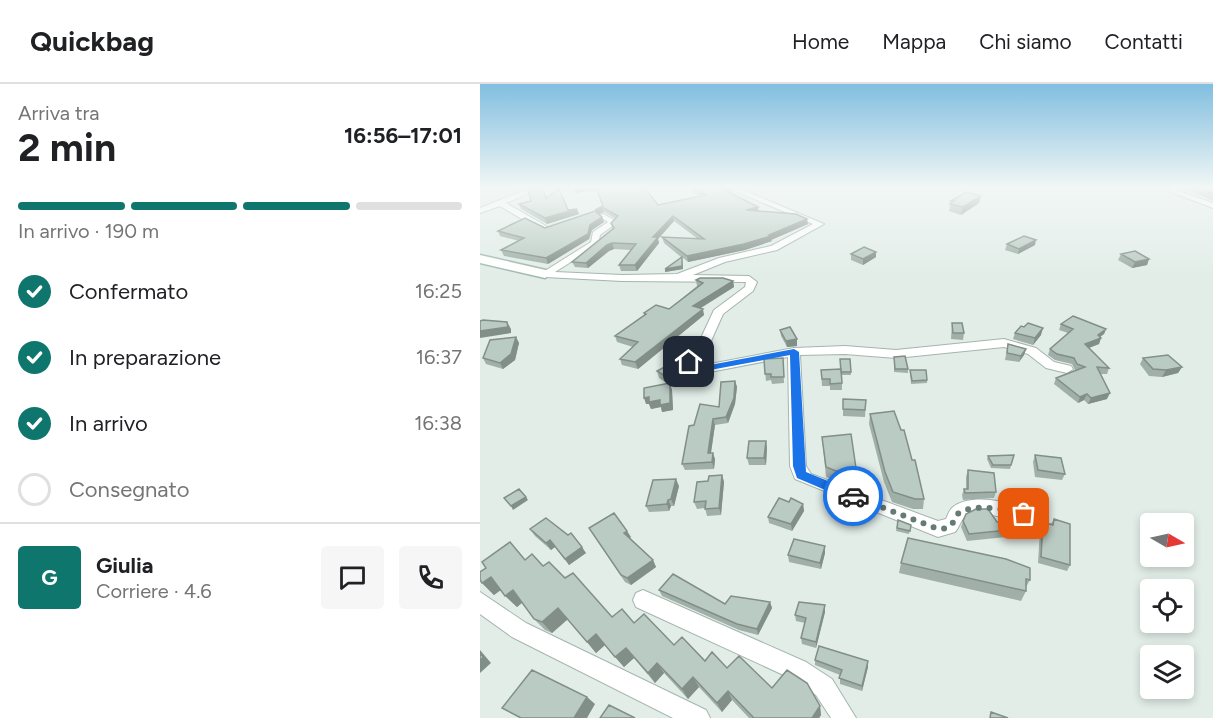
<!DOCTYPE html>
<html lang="it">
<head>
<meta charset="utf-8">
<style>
  body { margin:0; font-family:Figtree,sans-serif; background:#f6f6f6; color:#202124; height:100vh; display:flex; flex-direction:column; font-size:22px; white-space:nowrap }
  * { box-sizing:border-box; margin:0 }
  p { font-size:20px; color:#757577 }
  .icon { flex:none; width:33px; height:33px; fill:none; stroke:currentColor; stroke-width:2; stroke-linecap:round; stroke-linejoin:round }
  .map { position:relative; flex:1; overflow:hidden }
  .panel { display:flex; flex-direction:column; background:#fff; width:480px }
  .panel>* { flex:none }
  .needle { width:39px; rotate:99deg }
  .controls { position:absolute; left:660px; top:429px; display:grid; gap:12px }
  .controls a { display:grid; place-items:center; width:54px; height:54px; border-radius:6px; background:#fff; box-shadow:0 3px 9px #0003; font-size:30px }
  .pin { position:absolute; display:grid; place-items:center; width:51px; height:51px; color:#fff; margin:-26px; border-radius:12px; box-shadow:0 3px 9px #0006 }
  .courier { position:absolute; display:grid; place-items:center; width:60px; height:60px; margin:-30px; border:4px solid #1a73e8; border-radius:50%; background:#fff; color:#222; box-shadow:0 2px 8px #0007 }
  .head em { font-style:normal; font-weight:700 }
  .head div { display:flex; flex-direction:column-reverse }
  .head { display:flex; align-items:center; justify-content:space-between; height:102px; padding:0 18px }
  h1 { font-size:39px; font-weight:700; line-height:45px }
  .bar { display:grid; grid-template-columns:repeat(4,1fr); gap:9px 6px; align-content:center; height:72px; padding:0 18px }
  .bar i { height:8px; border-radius:4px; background:#e0e0e0 }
  .bar .on { background:#0f766e }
  .bar p { grid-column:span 4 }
  .line { display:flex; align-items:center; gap:15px; padding:0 18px; border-top:2px solid #e0e0e0 }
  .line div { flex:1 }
  .round { display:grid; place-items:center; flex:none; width:63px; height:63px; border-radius:6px; background:#f6f6f6 }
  ol { padding:0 18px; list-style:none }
  li { display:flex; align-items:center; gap:18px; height:66px }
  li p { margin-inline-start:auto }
  li .icon { padding:6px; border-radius:50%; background:#0f766e; color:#fff; stroke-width:4 }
  li:last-child { color:#757577 }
  li i { width:33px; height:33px; border:3px solid #e0e0e0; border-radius:50% }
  header { display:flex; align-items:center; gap:36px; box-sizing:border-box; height:84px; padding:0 30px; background:#fff; border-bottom:2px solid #e0e0e0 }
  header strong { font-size:28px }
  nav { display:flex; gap:33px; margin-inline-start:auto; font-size:21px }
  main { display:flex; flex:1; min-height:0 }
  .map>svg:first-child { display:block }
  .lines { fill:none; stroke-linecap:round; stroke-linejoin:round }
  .street-casing { stroke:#a4b5af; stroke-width:2 }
  .secondary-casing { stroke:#a0b9af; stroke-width:3 }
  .street { fill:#fff; fill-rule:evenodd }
  .secondary { fill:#fff; fill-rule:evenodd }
  .wall { fill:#a0afa8 }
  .shaded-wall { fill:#828e88 }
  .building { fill:#bacbc3; stroke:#828e88; stroke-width:1.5 }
  .route { fill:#1a73e8 }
  .done { stroke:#657c74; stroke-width:6; stroke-dasharray:0 10.8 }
</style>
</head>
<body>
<header>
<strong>Quickbag</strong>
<nav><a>Home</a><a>Mappa</a><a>Chi siamo</a><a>Contatti</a></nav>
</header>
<main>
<section class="panel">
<div class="head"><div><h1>2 min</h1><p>Arriva tra</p></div><em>16:56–17:01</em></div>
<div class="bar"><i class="on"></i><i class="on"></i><i class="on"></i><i></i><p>In arrivo · 190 m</p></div>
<ol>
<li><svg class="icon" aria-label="check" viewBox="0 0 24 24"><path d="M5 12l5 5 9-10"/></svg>Confermato<p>16:25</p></li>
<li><svg class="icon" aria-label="check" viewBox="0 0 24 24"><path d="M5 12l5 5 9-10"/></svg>In preparazione<p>16:37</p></li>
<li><svg class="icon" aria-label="check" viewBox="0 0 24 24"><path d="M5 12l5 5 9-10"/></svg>In arrivo<p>16:38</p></li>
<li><i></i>Consegnato</li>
</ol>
<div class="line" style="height:108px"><b class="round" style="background:#0f766e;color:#fff">G</b><div><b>Giulia</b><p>Corriere · 4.6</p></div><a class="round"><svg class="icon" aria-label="chat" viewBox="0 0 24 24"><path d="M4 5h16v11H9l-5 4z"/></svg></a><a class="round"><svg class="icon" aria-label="phone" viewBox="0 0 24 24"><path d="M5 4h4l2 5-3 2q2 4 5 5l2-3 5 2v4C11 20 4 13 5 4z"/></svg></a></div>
</section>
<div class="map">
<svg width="733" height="634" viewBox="0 0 733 634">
  <rect width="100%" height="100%" fill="#e2ede8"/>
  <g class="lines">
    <defs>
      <path id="street" d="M53 103H63L26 119 66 142V146H60L20 122 0 129V124Z
        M246 103H256L344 140 297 166 245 178 213 191 269 192 277 198 273 207 243 230 231 257 216 280H230L314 264 365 262 416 266 524 255 556 264 574 278 591 282 593 285 587 289 566 284 548 270 524 263 416 274 365 270 320 271 326 382 331 390 458 437 466 435C468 431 469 426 473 423 491 409 525 418 544 423L550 425 552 430 550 435C531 442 506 422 486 432 481 435 479 444 475 448L458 453 315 395 310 382 308 273 230 288 218 289 204 282 203 278 220 256 234 226 265 203 266 198 142 197 65 193 60 190 111 158 113 148 128 138 119 132 123 130 138 138 120 151 118 161 75 188 142 191 197 190 239 174 291 162 333 140Z
        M689 103H696V106L733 119V124L691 108Z
        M163 506 326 578 352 595 376 634H351L336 611 310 594 156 523 153 516 156 509Z
        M0 508 46 539 226 626 230 634H193L32 553 0 530Z"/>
      <path id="secondary" d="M0 171 70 187 71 190 65 194 0 179Z"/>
    </defs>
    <use href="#street" class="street-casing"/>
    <use href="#secondary" class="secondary-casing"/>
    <use href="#street" class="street"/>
    <use href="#secondary" class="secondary"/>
  </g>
  <path class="wall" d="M94 103H164L178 121 220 112 212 108 211 103H250L251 108H249L278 127 328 140 291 156 292 157 265 166 208 178 202 173 203 185 185 188V185L201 173 184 159 182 153 218 155 194 137 178 155 179 159 157 187H141L139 181 151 166 134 165 129 167 108 184 95 183 92 178 133 145 131 139 136 135 124 128 119 130 124 138 112 146 109 155 68 180 24 172 21 166 39 157 20 152 18 147 65 144 116 128 122 122 117 106 96 109Z
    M702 103H733V117Z
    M66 114 88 126 97 125 99 130 67 140 41 125 39 120Z
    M471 117 499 119 481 131 469 127Z
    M527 160 555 161 538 170 525 166Z
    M371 170 396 173 383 181 371 176Z
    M641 170 669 175 667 181 652 184 638 176Z
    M216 196 253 197 254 203 221 224 224 231 158 285 142 281 140 275 153 263 137 258 135 252 164 231V229L189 225 217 202Z
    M472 239 484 249 483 256 471 255Z
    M581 240 626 245 624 250 620 253 621 254 619 260 609 264 629 284 627 290H620L627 315 608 320 604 316 598 319 574 300 576 294 597 286H595L592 280 575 276 568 271 570 265 588 249 579 246Z
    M544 243 561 251 553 261 533 255 535 249Z
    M300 246 317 255V262L307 263 301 252Z
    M36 253 39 259 35 276 23 285 6 280 3 274Z
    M528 260 546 265 544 271 539 278 525 276Z
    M303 274 304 299 292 300 291 296 286 297 284 275Z
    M663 274 702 283 698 289 682 293 669 292 660 280Z
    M370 275 371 291H362V306H350V302H342L341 286 361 285Z
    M414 276 428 285V289L414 288Z
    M430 286 447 296V299L431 300Z
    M177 287 199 288 201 294 190 301 192 306 193 326 182 328 181 323 171 325 169 320H166L188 300 179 294Z
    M255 297 257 303 255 320 248 339 235 341 231 369 235 375 234 385 205 386 202 380 214 341 239 323Z
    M386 316 385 333 363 332V325Z
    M390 330 444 415 443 425H433L412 418 404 398 389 340Z
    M342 353 376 394 357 397 346 393Z
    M286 357 287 364 286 381H269L267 374Z
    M534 371 530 385 511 384 507 375 508 372Z
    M555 371 585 390 582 396 555 393 553 378Z
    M488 386 516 408 514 414 483 416 482 411 484 405H486V393Z
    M242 391 244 398 241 431 227 432 225 424 217 425 214 418 228 397Z
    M199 402 194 422H191L189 427 169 428 166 422Z
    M309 418 323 420 324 427 312 447 289 439 288 433Z
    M574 435 590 481 587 487 558 479 560 445 563 438 571 440Z
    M418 436 431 441 429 450 416 447Z
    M483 437 517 438 539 445 536 452 487 457 481 443Z
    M109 444 151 453 150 454 173 476 176 483 151 501 145 498Z
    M50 445 106 469 89 481 75 463 71 466 55 452Z
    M345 462V469L341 485 309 478 308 471Z
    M45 476 63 482 85 494 132 533 154 539 194 561 225 577 247 584 292 604 340 622 341 631 339 634H269L252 616 242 628 219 603 208 615 184 589 175 599 154 574 144 583 125 561 116 569 88 535 72 549 65 546 54 535 42 519 37 523 21 506 14 511 2 499Z
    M421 479 550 496 546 503V507L541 517 419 489Z
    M179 506 245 520 290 518 292 524 278 551 259 546 182 512Z
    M345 521V528L336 564 322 560 321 554 325 539 316 537 315 531Z
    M335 576 388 583 382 607 360 600V591L335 581Z"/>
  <path class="shaded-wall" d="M100 103H116L117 106 96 109 94 104Z
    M248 103H250L251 108 244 110 243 105Z
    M501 112 499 119 481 131 483 123Z
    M122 123 124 128 117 131 115 126Z
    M278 123 279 128 266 126Z
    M97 125 99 130 67 140 65 134Z
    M193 132 194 137 178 155 179 159 157 187 155 181 173 153Z
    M122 133 124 138 112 146 109 155 68 180 66 174 110 141Z
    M327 135 328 140 291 156 292 157 265 166 208 178 207 172 289 151Z
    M556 156 555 161 538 170 539 165Z
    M132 159 134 165 129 167 108 184 106 179 127 161Z
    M396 168V173L383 181V175Z
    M202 173 203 185 185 188V185Z
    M669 175 667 181 652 184 655 178Z
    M253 197 254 203 214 228 213 222Z
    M223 225 224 231 158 285 155 278Z
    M27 238 31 245V249L0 254V247Z
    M563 244 561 251 553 261 555 254Z
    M626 245 624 250 617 255 621 254 619 260 603 266 605 260Z
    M36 253 39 259 35 276 23 285 20 279Z
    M317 255V262L307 263 306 257Z
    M546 265 544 271 539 278 541 272Z
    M702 283 698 289 682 293 686 286Z
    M199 288 201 294 190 301 192 306 193 326 182 328 181 323 171 325 169 320H166L164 314 169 313 180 316 190 300 188 294Z
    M255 297 257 303 255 320 248 339 246 333Z
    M630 309 627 315 608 320 611 314Z
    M607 310 604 316 598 319 600 313Z
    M233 335 235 341 230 375 228 369Z
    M286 357 287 364 286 381 284 374Z
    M233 369 235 375 234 385 232 378Z
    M376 384V394L357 397 356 387Z
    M242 391 244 398 241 431 239 424Z
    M196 395 199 402 194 422 191 415Z
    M46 413 48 416 33 426 31 422Z
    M188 416 191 422 189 427 187 420Z
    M323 420 324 427 312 447 311 440Z
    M147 447 151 453 148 455 144 449Z
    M70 456 75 463 71 466 66 459Z
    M345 462V469L341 485 340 479Z
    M102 463 106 469 89 481 85 475Z
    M173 476 176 483 151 501 147 494Z
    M11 493 23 504 14 511 2 499Z
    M33 506 44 517 37 523 25 512Z
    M290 518 292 524 278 551 277 545Z
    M345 521V528L336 564V558Z
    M78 524 88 535 72 549 62 538Z
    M116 550 125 561 116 569 107 558Z
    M146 564 154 574 144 583 135 573Z
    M0 566 11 579 0 589Z
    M388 577V583L382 607V602Z
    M177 579 184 589 175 599 168 589Z
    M213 593 219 603 208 615 202 605Z
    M248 607 252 616 242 628 237 619Z
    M107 613 115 620 107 634H94Z
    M340 622 341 631 339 634H332Z"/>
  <path class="building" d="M55 103H62L66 114 79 105 88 126 97 125 65 134 39 120 51 117 48 106Z
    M116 103H164L178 121 226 111 212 103H248L243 105 278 123 266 126 316 130 327 135 289 151 291 152 264 160 207 172 182 153 224 155 193 132 173 153H178L155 181H139L156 160 132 159 127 161 106 179 92 178 134 144 131 139 138 132 122 123 115 126 123 122Z
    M718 103H733V110L719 104Z
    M486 108 501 112 483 123 470 120 474 117H471Z
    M115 127 122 133 110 141 108 150 66 174 21 166 44 154 18 147 45 134 65 144Z
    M544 152 556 156 539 165 527 160Z
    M384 163 396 168 383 175 371 170Z
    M655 167 669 175 655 178 641 170Z
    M202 173V182L185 185Z
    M220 194H243L253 197 213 222 223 225 155 278 140 275 158 258 135 252 166 230 164 229 176 221 189 225 223 199 216 196Z
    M593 232 626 245 618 251 621 254 605 260 629 284 617 283 630 309 611 314 607 310 600 313 576 294 605 283 597 280 594 274 577 270 570 265 593 245 581 240Z
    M3 236 27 238 28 243 0 247V237Z
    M472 239H482L484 249H473Z
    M548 239 563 244 555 254 535 249 541 242 544 243Z
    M310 243 317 255 306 257 300 246Z
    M36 253 31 270 20 279 3 274 10 256Z
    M528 260 546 265 541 272 527 269Z
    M688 271 702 283 686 286 673 285 663 274Z
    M425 272 428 285H415L414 273Z
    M303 274 304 293H291V290H285L284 275Z
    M360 275H370L371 288H361Z
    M188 281 199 288 188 294 177 287Z
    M361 285 362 299 350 300V295H342L341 286Z
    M430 286H446L447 296 432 297Z
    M255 297 254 314 246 333 233 335 228 369H233L232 378 202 380 209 342 214 341 220 320 239 323 241 298Z
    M190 299V319L180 321V316L169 318V313L164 314V304Z
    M363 315 386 316 385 326 363 325Z
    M414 327 421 346H424L432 376H435L444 415H435L413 408 405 388 390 330Z
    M371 350 376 384 356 387 346 383 342 353Z
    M269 357H286L284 374H267Z
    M534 371 531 381H513L508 372Z
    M555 371 581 374 585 390 558 386Z
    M488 386 514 389 516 408 485 409 484 405H488Z
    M242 391 239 424 225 425 226 417 214 418 217 398 228 397 229 392Z
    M196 395 191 415 188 416 187 420 166 422 173 396Z
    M39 405 46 413 31 422 24 414Z
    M299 414 309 418 311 414 323 420 311 440 288 433Z
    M496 425H508L517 438H538L539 445 489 450 483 437 486 430Z
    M134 429 147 447 144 449 173 476 147 494 141 491 109 444Z
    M66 434 88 451 91 449 102 463 85 475 70 456 66 459 50 445Z
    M574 435 590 440V481L561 473 563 438 573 441Z
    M418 436 431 441 430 447 417 444Z
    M428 454 526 475 550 484V496L546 495V507L421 479Z
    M314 455 345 462 340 479 308 471Z
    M30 458 45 476 52 470 63 482 69 478 85 494 93 489 132 533 142 525 154 539 164 530 194 561 202 553 225 577 232 568 247 584 259 572 292 604 307 586 327 599 340 622 332 634H273V633L248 607 237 619 213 593 202 605 177 579 168 589 146 564 135 573 116 550 107 558 78 524 62 538 54 535 33 506 25 512 11 493 2 499 0 496V488L6 484 2 478Z
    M193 490 245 520 251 512 290 518 277 545 257 540 179 506Z
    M319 518 345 521 336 558 321 554 326 534 315 531Z
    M339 562 388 577 382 602 359 594 362 586 335 576Z
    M0 569 3 573 0 577Z
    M52 586 107 613 94 634H41L22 624Z
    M129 621 155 634H120Z
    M511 628 528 634H510Z"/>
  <linearGradient id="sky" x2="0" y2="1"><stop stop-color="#81bee0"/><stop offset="0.54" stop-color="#f2f7f5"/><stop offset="1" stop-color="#f2f7f5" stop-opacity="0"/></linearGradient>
  <rect width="733" height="192" fill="url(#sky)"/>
  <path class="route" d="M314 265 319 268 326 388 377 409V416H369L317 394 313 382 310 271 230 286H210L205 278 209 275 216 281H230Z"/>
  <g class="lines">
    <path class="done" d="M373 412 458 445C479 445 470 431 483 427 499 420 527 426 544 430"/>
  </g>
</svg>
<div class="controls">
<a><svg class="needle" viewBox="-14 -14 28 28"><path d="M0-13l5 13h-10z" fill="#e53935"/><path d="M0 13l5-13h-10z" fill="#757577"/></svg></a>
<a><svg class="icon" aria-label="locate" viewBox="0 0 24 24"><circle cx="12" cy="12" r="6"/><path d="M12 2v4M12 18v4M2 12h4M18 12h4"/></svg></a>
<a><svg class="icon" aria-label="layers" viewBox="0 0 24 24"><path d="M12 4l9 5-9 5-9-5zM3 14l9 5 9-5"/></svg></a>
</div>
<div class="pin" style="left:544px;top:430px;background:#ea580c"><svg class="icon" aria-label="bag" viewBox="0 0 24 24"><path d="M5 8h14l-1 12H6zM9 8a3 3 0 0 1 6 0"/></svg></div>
<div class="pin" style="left:209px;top:278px;background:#1f2937"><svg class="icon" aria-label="home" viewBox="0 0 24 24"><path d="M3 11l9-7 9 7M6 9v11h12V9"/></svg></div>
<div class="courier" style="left:373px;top:412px"><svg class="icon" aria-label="car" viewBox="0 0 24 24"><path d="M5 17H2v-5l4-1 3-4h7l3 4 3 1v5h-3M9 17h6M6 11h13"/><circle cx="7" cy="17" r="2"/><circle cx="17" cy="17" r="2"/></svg></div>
</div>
</main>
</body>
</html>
